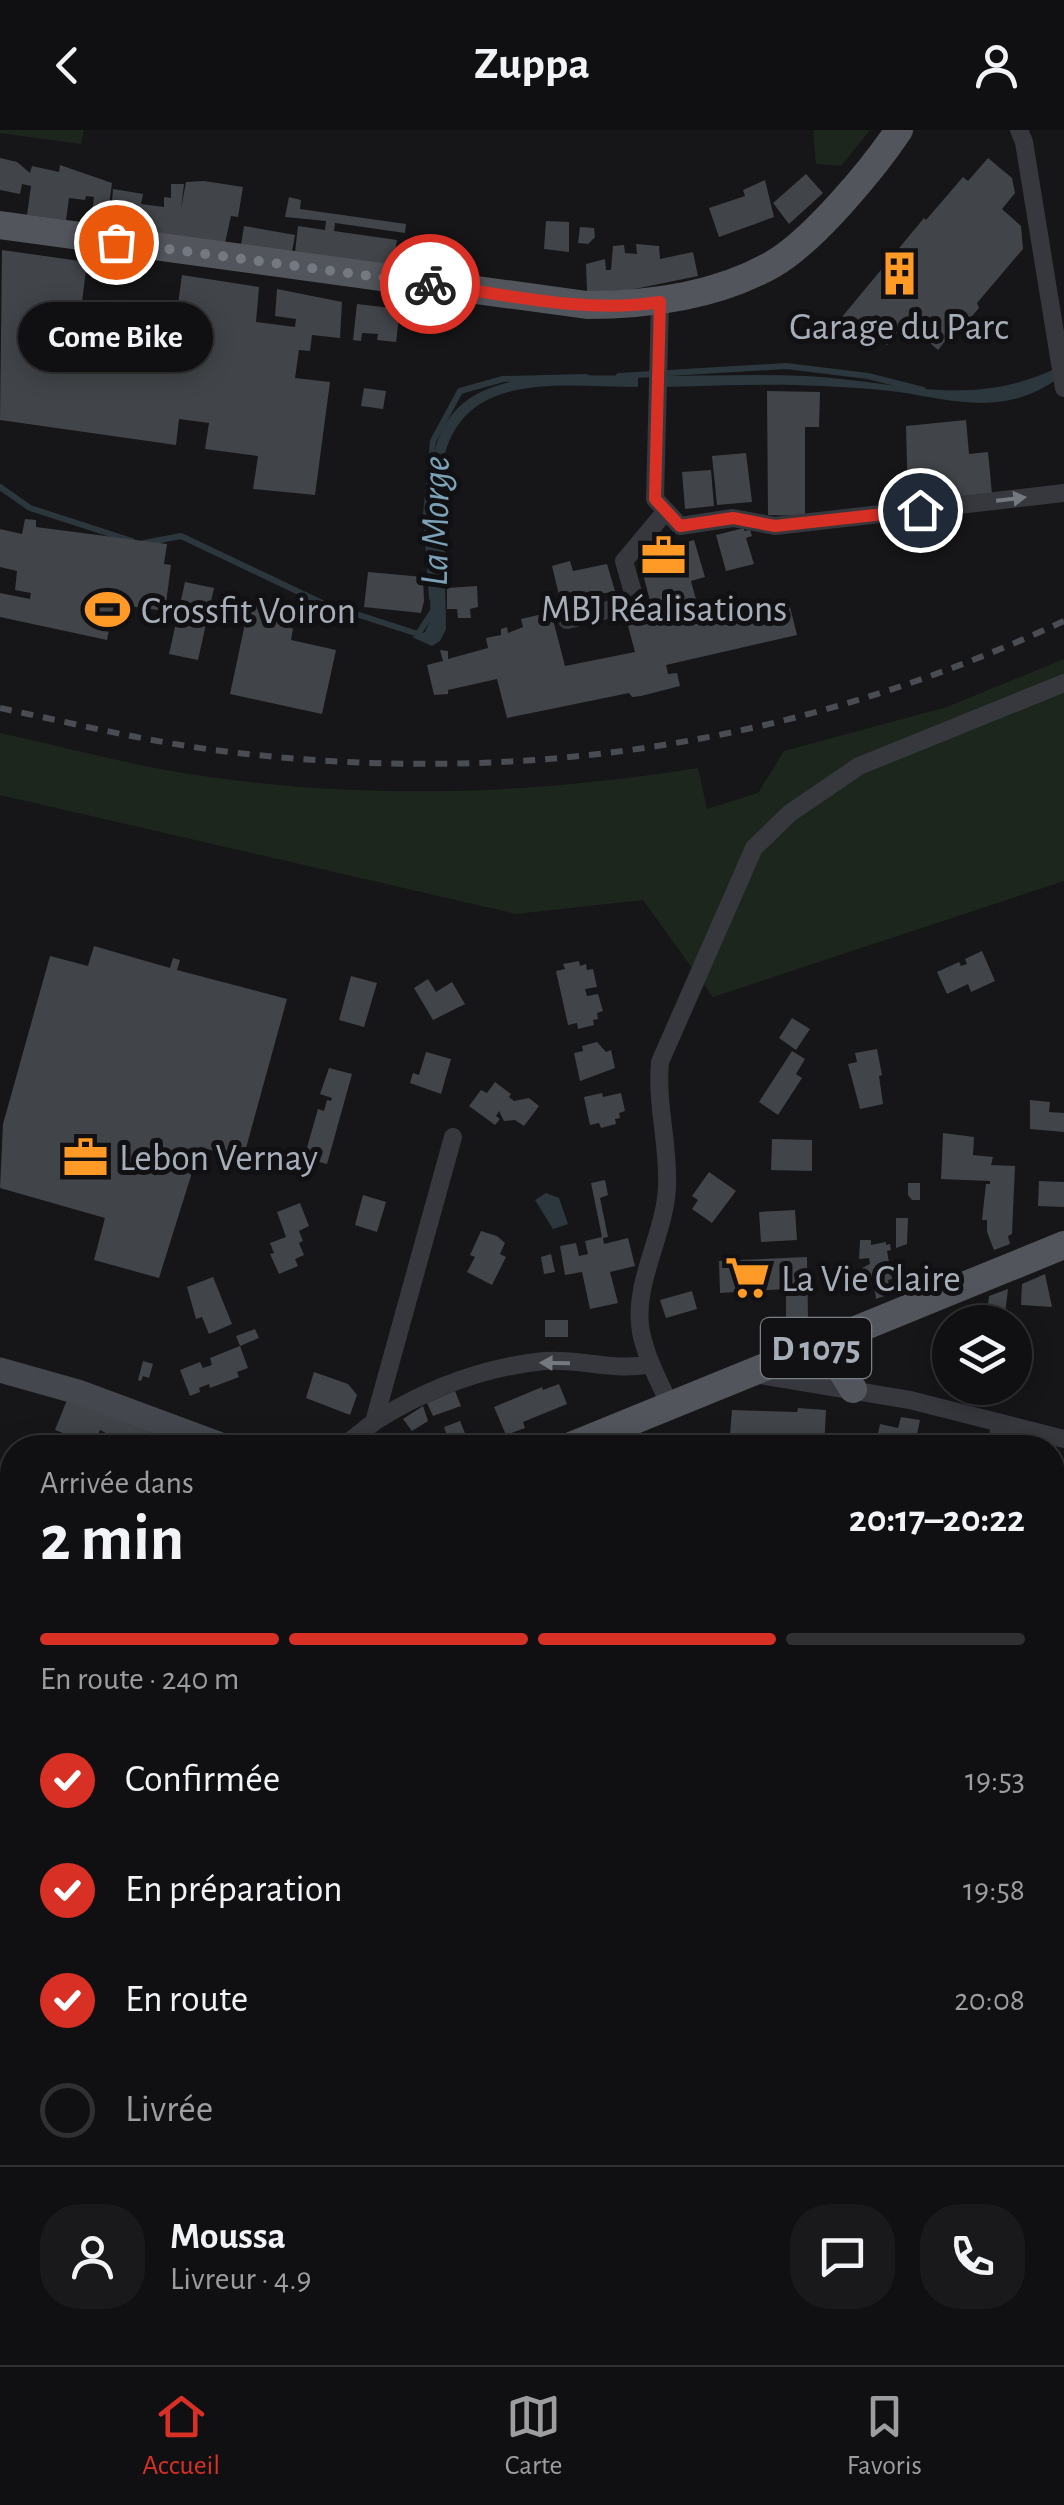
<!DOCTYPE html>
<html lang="fr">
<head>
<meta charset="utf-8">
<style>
  body { margin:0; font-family:"Alegreya Sans",sans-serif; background:#19191b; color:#f1f3f6; height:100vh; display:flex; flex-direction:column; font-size:38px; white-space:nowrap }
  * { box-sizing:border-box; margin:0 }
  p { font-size:32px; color:#9c9d9f }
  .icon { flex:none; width:55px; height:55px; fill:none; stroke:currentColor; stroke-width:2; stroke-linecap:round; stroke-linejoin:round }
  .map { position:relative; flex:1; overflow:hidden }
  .side { position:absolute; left:0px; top:1305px; width:1065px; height:930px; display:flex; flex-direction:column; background:#101012; border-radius:40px 40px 0 0; box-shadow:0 5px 25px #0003,0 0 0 2px #303032 }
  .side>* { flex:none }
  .controls { position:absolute; left:932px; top:1175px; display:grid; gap:20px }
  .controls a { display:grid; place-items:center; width:100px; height:100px; border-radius:50%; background:#101012; box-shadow:0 5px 25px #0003,0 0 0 2px #303032; font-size:50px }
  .pin { position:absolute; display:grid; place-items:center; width:85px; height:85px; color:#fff; margin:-42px; border:5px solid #fff; border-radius:50%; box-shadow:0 2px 10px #0007 }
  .courier { position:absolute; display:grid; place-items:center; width:100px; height:100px; margin:-50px; border:8px solid #d93025; border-radius:50%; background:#fff; color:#222; box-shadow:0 2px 12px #0007 }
  .bubble { position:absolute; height:70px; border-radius:35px; background:#101012; box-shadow:0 5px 25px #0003,0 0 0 2px #303032; font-size:32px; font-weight:600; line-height:70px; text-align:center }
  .overview em { font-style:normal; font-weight:600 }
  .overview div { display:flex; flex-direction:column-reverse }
  .overview { display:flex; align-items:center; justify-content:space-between; height:170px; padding:0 40px }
  h1 { font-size:65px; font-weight:600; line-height:75px }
  .bar { display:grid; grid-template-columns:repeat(4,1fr); gap:15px 10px; align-content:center; height:120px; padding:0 40px }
  .bar i { height:12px; border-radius:8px; background:#303032 }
  .bar .active { background:#d93025 }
  .bar p { grid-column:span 4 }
  .line { display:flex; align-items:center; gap:25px; padding:0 40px; border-top:2px solid #303032 }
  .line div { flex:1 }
  .round { display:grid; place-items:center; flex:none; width:105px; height:105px; border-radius:40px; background:#19191b }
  ol { padding:0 40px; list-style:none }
  li { display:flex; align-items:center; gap:30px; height:110px }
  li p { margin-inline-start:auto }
  li .icon { padding:10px; border-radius:50%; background:#d93025; color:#fff; stroke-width:4 }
  li:last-child { color:#9c9d9f }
  li i { width:55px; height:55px; border:5px solid #303032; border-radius:50% }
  header { display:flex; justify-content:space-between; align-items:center; height:130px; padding:0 40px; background:#101012; font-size:45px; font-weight:600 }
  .dock { display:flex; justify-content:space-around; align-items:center; height:140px; border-top:2px solid #303032; background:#101012; font-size:28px; color:#9c9d9f }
  .dock a { display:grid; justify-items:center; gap:5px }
  .dock .active { color:#d93025 }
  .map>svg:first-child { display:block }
  .green { fill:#1d261d }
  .water { fill:#2b373d }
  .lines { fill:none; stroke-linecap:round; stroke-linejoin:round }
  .stream { stroke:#2b373d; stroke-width:6 }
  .building { fill:#414448 }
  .street { stroke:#36383d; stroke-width:18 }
  .secondary { stroke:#44474d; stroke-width:25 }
  .primary { stroke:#52565c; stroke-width:28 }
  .rail { stroke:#494c52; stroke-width:6; stroke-dasharray:12 10; stroke-linecap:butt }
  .oneway { fill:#747981 }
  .done { stroke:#747981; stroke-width:10; stroke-dasharray:0 18 }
  .route { stroke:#d93025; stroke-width:12 }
  .labels { text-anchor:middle; stroke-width:10; stroke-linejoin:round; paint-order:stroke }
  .shield { fill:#111113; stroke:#797f87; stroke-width:2.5 }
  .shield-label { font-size:35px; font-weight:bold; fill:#a6aeb9 }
  .poi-label { font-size:38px; fill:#a6aeb9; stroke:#111113; text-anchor:start }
  .water-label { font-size:40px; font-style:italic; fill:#7ba2b7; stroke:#111113 }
</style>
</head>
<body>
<header><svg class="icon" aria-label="back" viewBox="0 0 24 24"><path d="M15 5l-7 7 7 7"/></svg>Zuppa<svg class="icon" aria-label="person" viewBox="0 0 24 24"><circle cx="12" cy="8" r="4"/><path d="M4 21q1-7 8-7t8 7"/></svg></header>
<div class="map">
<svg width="1064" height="2235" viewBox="0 0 1064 2235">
  <rect width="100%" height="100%" fill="#161618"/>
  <path class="green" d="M0 0H84L81 14 0 3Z
    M813 0H870L841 36 816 34Z
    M1064 529V751L713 867 643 770 516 784 0 665V603C69 618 140 638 210 647 374 670 535 664 698 638L707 679 758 663 784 621 947 577Z"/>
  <path class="water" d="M1055 239 1056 250C1003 286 957 271 899 262 877 259 844 257 821 256 767 253 712 256 658 257V246C706 246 756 244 804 246 895 250 966 280 1055 239Z
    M638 245V257C565 257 462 238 443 332L446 499 440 511 432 516 412 507 425 502 430 491 432 339C442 230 558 248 638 245Z
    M546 1063 559 1068 568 1094 553 1099 535 1070Z"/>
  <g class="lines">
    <path class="stream" d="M619 246 786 236 868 246 923 260
      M0 357 30 378 132 411
      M144 413 181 406 322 473 418 504 433 481
      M432 468 426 385 433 311 460 261 503 249 586 247"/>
  </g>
  <path class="building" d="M0 28 17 32 30 43 32 36 59 42 60 35 112 53 106 96 91 94 94 67 86 66 85 70 69 68 66 90 27 85 31 56 22 54 20 64 0 60Z
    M988 28 1012 48 1015 63 1002 79 1021 96 1023 119 977 173 979 178 961 199 957 196 938 220 906 192 887 215 871 202 866 207 846 201 837 193 924 88 926 90 963 47 968 51Z
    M806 44 823 63 789 94 773 73Z
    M765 50 774 87 719 107 709 78 745 66 743 60Z
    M204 51 243 57 238 87 231 86 225 113 110 97 113 59 143 64 141 74 164 77V67L171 68V54H184L181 79 186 52Z
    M289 67 301 70 300 79 406 94 405 103 335 93 334 101 397 110 393 135 295 122 298 96 325 100 326 91 285 87Z
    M546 91 569 92V122L544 119Z
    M244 96 295 105 292 122 241 115Z
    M580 97 594 98 595 107 588 114 578 113Z
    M636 114 659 116 660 129 693 122 698 146 630 160 587 162 586 134 605 129 606 140H611L613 116 624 115 625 123 637 124Z
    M2 120 87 132 79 196 173 210 182 145 259 157 256 192 295 197 296 189 275 186 277 159 342 172 340 208 312 205 310 221 299 220 295 248 330 252 315 365 253 359 258 326 205 319 209 293 179 289 176 315 0 290Z
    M357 174 400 179 396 212 377 210 378 204 362 203 361 211 353 210Z
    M364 258 386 261 383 279 361 276Z
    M767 261 820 262 819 297H805V386L768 385Z
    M966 290 969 324 988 322 992 364 908 373 906 296Z
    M746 323 752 372 717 375 712 326Z
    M711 340 714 376 685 379 682 342Z
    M25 389 36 390V397L167 414 164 434 171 435 165 481 114 474 107 510 0 487V463L30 469 31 463 15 460 17 441 0 437V399L22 404Z
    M744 398V401L750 400 752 406 746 408 754 434 726 441 716 405Z
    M694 410 705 447 691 451 703 496 789 473 797 505 666 535 668 544 677 543 680 556 641 566 632 567 629 563 507 588 497 549 448 560V564L434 565 427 535 443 531 440 520 448 521V529L488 518 486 508 501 505V499L507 497 508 503 523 497 521 489 551 482 565 536 635 522 627 492 654 486 638 425Z
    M570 431 573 441 607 434 615 461 581 468 580 461 559 465 552 436Z
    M368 442 423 447 424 471 421 483 364 477Z
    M185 452 214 458 198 530 169 524Z
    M477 456 478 477 470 479 471 488H458L457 479H447V458Z
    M250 470 293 499 291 510 336 520 322 584 230 564Z
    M94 816 170 838 173 828 180 830 177 840 287 869 243 1029 200 1017 159 1148 94 1130 105 1088 0 1058 3 994 50 826 88 836Z
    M982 821 995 851 971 862 968 854 947 864 937 842 959 832 961 836 967 834 965 829Z
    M579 831 580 836 586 834 587 840 593 839 597 857 585 859 587 866 598 864 603 881 597 883 598 889 593 890 594 895 578 899 577 893 568 895 556 841 565 839 563 834Z
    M351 846 377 853 364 897 339 890Z
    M428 849 436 862 452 852 465 874 433 890 414 858Z
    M792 888 810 899 796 920 779 908Z
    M597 912 606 922 611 920 615 938 580 951 574 923 583 921 582 916Z
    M877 919 882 945 879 946 883 974 860 979 848 934 857 932 855 923Z
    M792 921 805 929 796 944 802 948 778 985 759 972Z
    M426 922 451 929 441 964 410 953 413 943 419 945Z
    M329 938 352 944 327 1034 304 1028 318 979 324 981 327 970 331 971 332 968 320 964Z
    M495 952 511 964 509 967 514 971 529 968 539 976 524 996 515 990 504 991 499 981 496 986 500 989 495 995 469 976 481 960 487 963Z
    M602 963 603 967 621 963 625 981 619 983 620 988 615 989 616 994 601 998 599 993 590 995 584 967Z
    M1030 970 1050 972 1049 982 1064 983V1002L1030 999Z
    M943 1003 974 1007 973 1025 993 1027 991 1035 1015 1036 1012 1104 1008 1106 1010 1114 994 1120 987 1102V1090H982L986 1054H990V1051L941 1049Z
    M772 1009 812 1010V1041L771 1040Z
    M709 1042 736 1061 712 1093 692 1079 698 1070 692 1066Z
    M605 1050 608 1065 600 1068 608 1107 603 1108 604 1114 628 1108 635 1136 610 1142 618 1173 590 1179 582 1142 565 1145 560 1116 576 1113 579 1126 588 1124 585 1111 602 1107 591 1053Z
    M1039 1051 1064 1052V1077L1038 1076Z
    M908 1053H920V1070H912L908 1065Z
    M363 1065 386 1072 377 1102 355 1095Z
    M300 1073 309 1096 299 1101 303 1111 299 1113 304 1125 295 1129 298 1136 279 1144 270 1124 274 1123 270 1113 286 1107 277 1082Z
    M795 1080 797 1110 761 1112 759 1082Z
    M896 1088H908L907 1114 896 1118Z
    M481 1101 497 1106 505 1113 500 1124 506 1127 492 1155 467 1142 475 1127 470 1125Z
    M860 1110H871V1115L886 1112V1115L890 1114 891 1120 887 1121 892 1149 888 1150 890 1164 876 1169 874 1154H862L860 1139 870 1134 869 1128 859 1129Z
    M551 1124 555 1142 544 1144 541 1127Z
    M807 1127 808 1188 786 1190V1159L720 1163 719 1131Z
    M1045 1144 1052 1177 1021 1175 1022 1154Z
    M213 1147 232 1194 209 1204 202 1187 196 1189 187 1157Z
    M1008 1159 1004 1192H986L989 1166Z
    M692 1161 697 1179 666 1188 660 1170Z
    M545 1190H568V1207H545Z
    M255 1199 259 1208 240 1216 236 1206Z
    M240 1216 248 1238 237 1242 239 1247 210 1258 209 1254 199 1258 200 1262 190 1266 180 1240 200 1232 203 1238 212 1235 210 1228Z
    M143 1231 153 1234 149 1248 143 1246 141 1251 138 1250Z
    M314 1242 348 1254 357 1265 350 1285 306 1268Z
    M559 1254 567 1274 523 1292 525 1298 506 1305 494 1277 542 1257 543 1260Z
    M455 1261 461 1276 433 1286 427 1273Z
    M67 1270 192 1318H139L142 1311 129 1305 121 1311 100 1300 94 1315 55 1300Z
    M423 1276 428 1291 412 1301 403 1289Z
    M798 1278 826 1280 824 1318H795V1312H782V1318L729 1316 732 1280 797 1282Z
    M901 1287 920 1290 915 1314 900 1311 898 1318H875L880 1294 898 1298Z
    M460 1291 471 1318H451L444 1297Z
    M658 1305 666 1311V1318H627Z
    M12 1401V1430L0 1434V1407Z
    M1064 1453V1501L1052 1504V1488L1056 1487 1052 1457Z
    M1064 1581V1617L1058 1625 1052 1620V1595Z
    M12 1745V1786L0 1776V1761Z
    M12 1888V1931L6 1924 0 1930V1892L4 1896Z
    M1064 2096V2118L1061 2120 1064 2125 1052 2137V2103Z
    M182 2222H204L207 2226 203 2230 208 2235H179L174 2229Z
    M748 2222H791L776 2235H758Z
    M862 2222H977L965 2235H869Z"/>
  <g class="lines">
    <path class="street" d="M1019 0 1024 12 1064 258
      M660 172 655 369 680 396 733 388 775 396 1064 363
      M567 490 636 473 624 431 666 381
      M754 1244 910 1270 1064 1309
      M670 1275C659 1252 646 1227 641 1202 632 1154 665 1105 667 1057 669 1015 656 974 660 932L754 718 790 683 859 636 1064 553
      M374 1292 453 1007
      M998 1292 1000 1318
      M339 1318C353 1310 364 1299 377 1290 427 1259 484 1237 544 1231 581 1228 614 1242 651 1234
      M1052 1544 1064 1543
      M1052 1751 1064 1754
      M1052 1801 1064 1798
      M0 1969 12 1958
      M0 2008 12 2017
      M473 2222V2235
      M634 2222 635 2235"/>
    <path class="secondary" d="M0 1240 78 1262 229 1318
      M1052 1964 1064 1971
      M1052 1985 1064 1992"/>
    <path class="primary" d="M0 95 587 175C651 175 717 166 773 134 813 111 873 39 899 0
      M846 1205 839 1236 853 1259
      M566 1318 1064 1115
      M0 1550 12 1545"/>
    <path class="rail" d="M0 578C76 594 153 613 230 622 522 657 797 615 1064 491"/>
  </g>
  <defs><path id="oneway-solid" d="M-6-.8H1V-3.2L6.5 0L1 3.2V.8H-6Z" transform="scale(2.5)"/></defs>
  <g class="oneway">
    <use href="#oneway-solid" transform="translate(1011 369) rotate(-7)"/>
    <use href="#oneway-solid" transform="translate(555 1233) rotate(-179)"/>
  </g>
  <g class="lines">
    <path class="done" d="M116 112 430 154"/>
    <path class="route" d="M430 154C505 164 584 184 660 172L655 369 680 396 733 388 775 396 920 380"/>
  </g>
  <defs>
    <symbol id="building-bare" viewBox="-9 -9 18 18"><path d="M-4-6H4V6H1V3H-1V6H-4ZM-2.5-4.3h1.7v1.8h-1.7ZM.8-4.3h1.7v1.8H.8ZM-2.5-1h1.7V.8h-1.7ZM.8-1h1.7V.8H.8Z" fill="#ff9a26" stroke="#111113" stroke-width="2.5" paint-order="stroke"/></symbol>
    <symbol id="office-bare" viewBox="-9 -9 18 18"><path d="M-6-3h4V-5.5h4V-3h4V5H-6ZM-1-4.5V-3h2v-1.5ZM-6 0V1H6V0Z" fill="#ff9a26" stroke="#111113" stroke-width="2.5" paint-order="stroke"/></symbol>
    <symbol id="stadium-bare" viewBox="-9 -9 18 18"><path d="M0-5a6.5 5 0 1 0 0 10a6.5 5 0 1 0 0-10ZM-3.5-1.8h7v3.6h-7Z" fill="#ff9a26" stroke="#111113" stroke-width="2.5" paint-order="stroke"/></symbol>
    <symbol id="supermarket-bare" viewBox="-9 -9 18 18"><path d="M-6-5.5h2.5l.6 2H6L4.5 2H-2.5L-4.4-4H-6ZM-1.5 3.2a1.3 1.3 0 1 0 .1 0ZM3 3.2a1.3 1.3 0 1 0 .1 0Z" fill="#ff9a26" stroke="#111113" stroke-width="2.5" paint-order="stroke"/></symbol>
  </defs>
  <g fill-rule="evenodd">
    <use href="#building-bare" x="868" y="112" width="63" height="63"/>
    <use href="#office-bare" x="632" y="394" width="63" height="63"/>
    <use href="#stadium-bare" x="76" y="448" width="63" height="63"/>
    <use href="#office-bare" x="54" y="996" width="63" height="63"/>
    <use href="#supermarket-bare" x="716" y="1116" width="63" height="63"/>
  </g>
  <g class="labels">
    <rect class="shield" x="761" y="1188" width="110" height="60" rx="8"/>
    <g class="shield-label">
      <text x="816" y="1230">D 1075</text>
    </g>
    <g class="poi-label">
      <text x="899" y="209" text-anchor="middle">Garage du Parc</text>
      <text x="664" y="491" text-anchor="middle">MBJ Réalisations</text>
      <text x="141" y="493">Crossfit Voiron</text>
      <text x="119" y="1040">Lebon Vernay</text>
      <text x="781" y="1161">La Vie Claire</text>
    </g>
    <g class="water-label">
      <text transform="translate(434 391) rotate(-89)" y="14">La Morge</text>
    </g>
  </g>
</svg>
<div class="controls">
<a><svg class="icon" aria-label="layers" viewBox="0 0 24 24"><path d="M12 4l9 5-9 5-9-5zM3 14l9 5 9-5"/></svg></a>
</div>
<div class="pin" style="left:116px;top:112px;background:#ea580c"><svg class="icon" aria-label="bag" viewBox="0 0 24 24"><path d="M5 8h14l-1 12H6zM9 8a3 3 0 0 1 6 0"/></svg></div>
<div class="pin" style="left:920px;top:380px;background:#1f2937"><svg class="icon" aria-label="home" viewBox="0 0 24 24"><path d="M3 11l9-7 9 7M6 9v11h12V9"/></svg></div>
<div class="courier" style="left:430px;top:154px"><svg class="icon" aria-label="bike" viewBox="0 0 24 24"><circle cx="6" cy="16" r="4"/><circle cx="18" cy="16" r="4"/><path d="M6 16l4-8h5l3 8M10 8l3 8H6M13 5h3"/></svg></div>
<div class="bubble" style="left:18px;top:172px;width:195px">Come Bike</div>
<section class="side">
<div class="overview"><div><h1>2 min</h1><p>Arrivée dans</p></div><em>20:17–20:22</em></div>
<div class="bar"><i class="active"></i><i class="active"></i><i class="active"></i><i></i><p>En route · 240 m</p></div>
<ol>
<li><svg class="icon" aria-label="check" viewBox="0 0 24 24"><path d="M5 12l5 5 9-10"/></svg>Confirmée<p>19:53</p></li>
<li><svg class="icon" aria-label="check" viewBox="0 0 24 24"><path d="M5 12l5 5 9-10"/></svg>En préparation<p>19:58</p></li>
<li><svg class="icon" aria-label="check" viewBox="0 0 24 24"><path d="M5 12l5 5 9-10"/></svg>En route<p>20:08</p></li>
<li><i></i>Livrée</li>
</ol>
<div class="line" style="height:180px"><a class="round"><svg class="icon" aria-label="person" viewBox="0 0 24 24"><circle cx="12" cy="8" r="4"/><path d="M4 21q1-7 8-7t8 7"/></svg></a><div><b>Moussa</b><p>Livreur · 4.9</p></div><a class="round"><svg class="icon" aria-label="chat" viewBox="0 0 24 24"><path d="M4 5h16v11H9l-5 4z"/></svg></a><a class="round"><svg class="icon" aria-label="phone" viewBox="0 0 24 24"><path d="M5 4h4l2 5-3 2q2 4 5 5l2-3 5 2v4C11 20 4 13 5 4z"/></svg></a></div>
</section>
</div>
<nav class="dock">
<a class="active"><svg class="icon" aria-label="home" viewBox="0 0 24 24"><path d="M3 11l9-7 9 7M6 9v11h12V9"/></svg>Accueil</a>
<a><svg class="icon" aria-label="map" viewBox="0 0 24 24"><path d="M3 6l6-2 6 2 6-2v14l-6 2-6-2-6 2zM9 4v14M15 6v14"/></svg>Carte</a>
<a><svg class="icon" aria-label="saved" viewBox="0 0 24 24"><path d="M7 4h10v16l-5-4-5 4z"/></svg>Favoris</a>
</nav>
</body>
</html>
